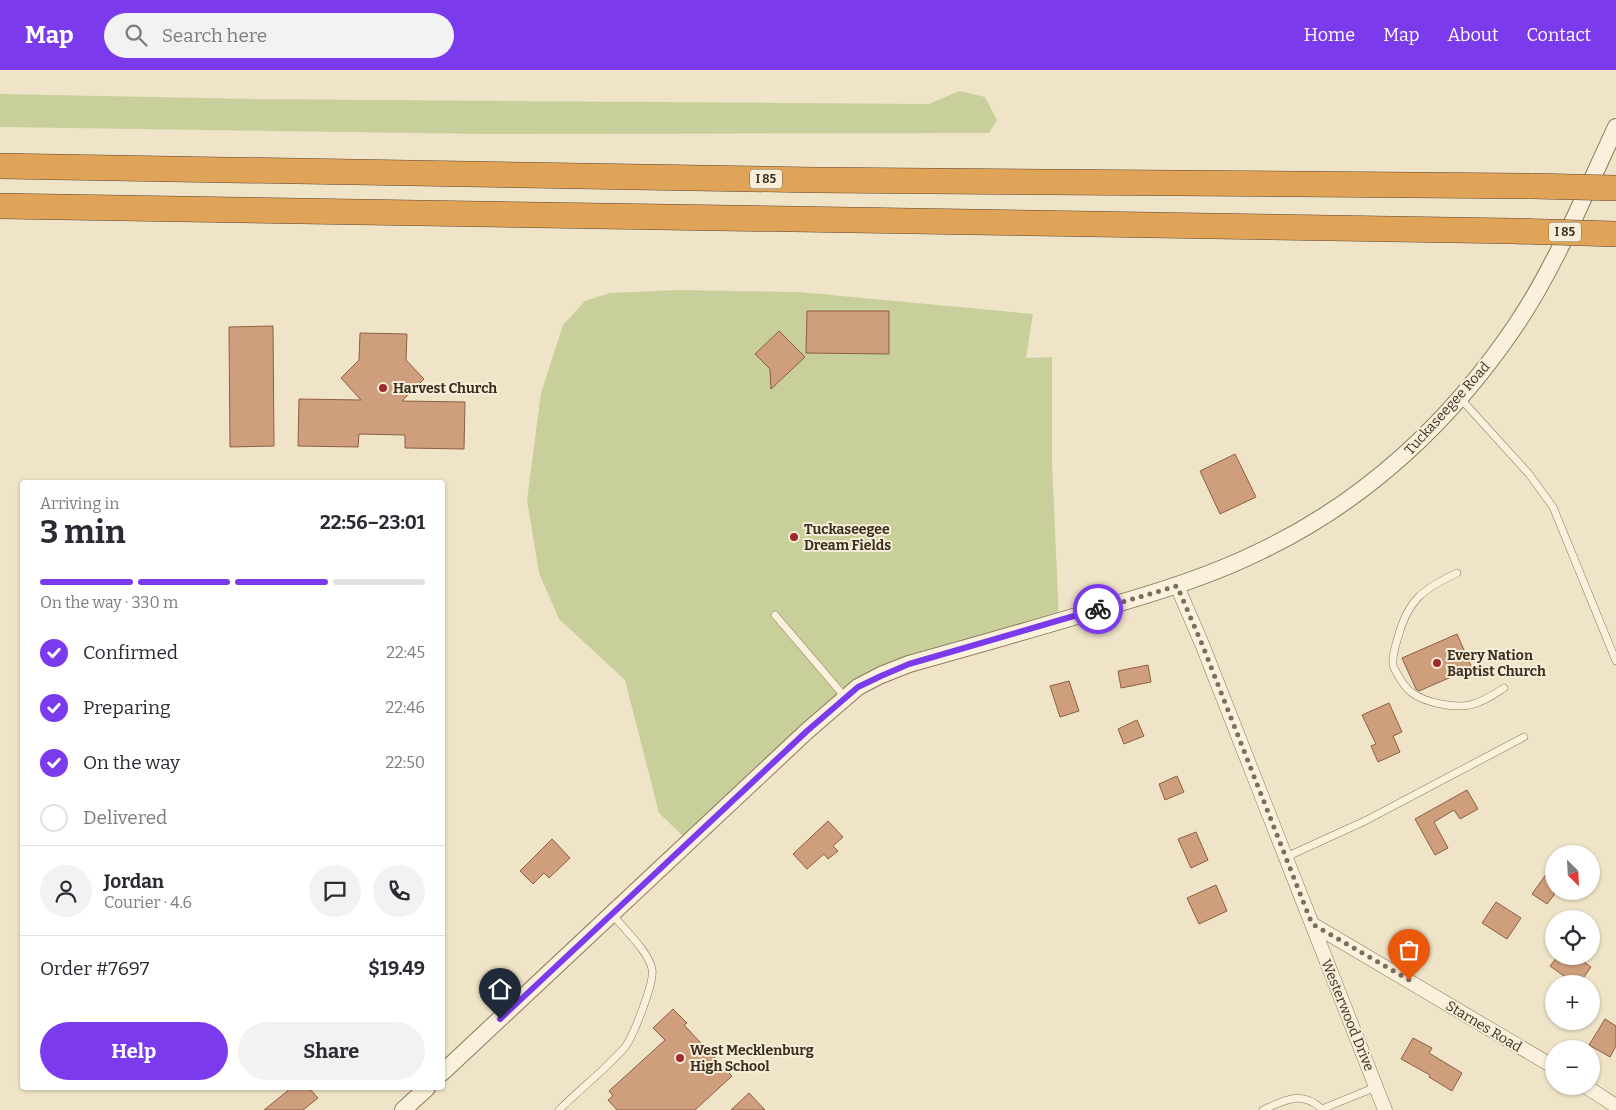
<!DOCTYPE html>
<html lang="en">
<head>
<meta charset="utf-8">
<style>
  body { margin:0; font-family:Bitter,serif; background:#f2f2f3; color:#2b2b33; height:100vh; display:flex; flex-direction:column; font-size:19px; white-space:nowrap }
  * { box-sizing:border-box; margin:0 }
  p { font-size:16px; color:#7c7c81 }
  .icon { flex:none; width:28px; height:28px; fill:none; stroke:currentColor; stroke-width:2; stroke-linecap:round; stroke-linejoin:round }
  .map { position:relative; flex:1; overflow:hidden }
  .side { position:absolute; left:20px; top:410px; width:425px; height:610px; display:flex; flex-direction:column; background:#fff; border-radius:5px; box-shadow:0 1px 4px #0004 }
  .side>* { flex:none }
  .needle { width:32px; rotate:156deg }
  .tools { position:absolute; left:1545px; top:775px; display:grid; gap:10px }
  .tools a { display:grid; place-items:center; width:55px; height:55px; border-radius:50%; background:#fff; box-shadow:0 1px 4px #0004; font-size:25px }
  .pin { position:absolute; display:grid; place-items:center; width:42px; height:42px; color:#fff; margin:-51px -21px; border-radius:50% 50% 50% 0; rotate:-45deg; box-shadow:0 0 5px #0007 }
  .pin .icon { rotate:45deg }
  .courier { position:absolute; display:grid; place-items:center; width:50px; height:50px; margin:-25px; border:4px solid #7c3aed; border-radius:50%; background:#fff; color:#222; box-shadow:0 1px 6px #0007 }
  .head em { font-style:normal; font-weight:700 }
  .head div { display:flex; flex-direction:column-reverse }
  .head { display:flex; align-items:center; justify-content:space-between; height:85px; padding:0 20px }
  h1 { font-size:32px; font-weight:700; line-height:38px }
  .bar { display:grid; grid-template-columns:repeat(4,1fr); gap:8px 5px; align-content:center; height:60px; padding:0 20px }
  .bar i { height:6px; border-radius:4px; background:#e1e1e2 }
  .bar .active { background:#7c3aed }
  .bar p { grid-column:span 4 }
  .line { display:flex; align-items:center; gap:12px; padding:0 20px; border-top:1px solid #e1e1e2 }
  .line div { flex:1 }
  .round { display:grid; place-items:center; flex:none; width:52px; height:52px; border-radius:26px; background:#f2f2f3 }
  ol { padding:0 20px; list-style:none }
  li { display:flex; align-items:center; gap:15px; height:55px }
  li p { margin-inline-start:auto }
  li .icon { padding:5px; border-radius:50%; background:#7c3aed; color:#fff; stroke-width:4 }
  li:last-child { color:#7c7c81 }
  li i { width:28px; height:28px; border:2px solid #e1e1e2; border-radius:50% }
  .action { display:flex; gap:10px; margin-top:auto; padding:10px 20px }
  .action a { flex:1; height:58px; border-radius:30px; background:#7c3aed; color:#fff; font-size:20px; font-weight:700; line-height:58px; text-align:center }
  .action a+a { background:#f2f2f3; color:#2b2b33 }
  header { display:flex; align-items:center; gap:30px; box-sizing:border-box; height:70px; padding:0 25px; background:#7c3aed; color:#fff }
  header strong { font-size:24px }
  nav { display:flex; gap:28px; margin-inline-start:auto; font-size:18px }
  .search { width:350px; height:45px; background:#f2f2f3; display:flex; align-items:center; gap:12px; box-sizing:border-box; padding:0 18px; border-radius:28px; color:#7c7c81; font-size:19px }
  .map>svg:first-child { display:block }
  .green { fill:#c9cf9b }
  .building { fill:#cf9f7d; stroke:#8d5f41 }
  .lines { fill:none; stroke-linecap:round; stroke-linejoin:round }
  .service-casing { stroke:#8d765c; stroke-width:8 }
  .minor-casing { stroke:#8d765c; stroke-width:15 }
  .tertiary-casing { stroke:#8d765c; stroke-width:18 }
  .motorway-casing { stroke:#5b4430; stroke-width:26 }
  .service { stroke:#faf1dc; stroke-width:7 }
  .minor { stroke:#faf1dc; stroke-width:14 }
  .tertiary { stroke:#faf1dc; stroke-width:16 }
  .motorway { stroke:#e0a458; stroke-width:25 }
  .motorway-bridge-casing { stroke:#5b4430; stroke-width:26; stroke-linecap:butt }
  .motorway-bridge { stroke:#e0a458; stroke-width:25 }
  .done { stroke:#7c6e5b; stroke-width:5; stroke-dasharray:0 9 }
  .route { stroke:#7c3aed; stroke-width:6 }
  .poi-dot { fill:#9e2a2b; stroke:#f7eed8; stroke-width:2 }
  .labels { text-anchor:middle; stroke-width:4; stroke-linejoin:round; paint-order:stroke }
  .shield { fill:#f7eed8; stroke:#756857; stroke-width:1 }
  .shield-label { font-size:12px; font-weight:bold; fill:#3d2e20 }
  .poi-label { font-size:14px; font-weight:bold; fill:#3d2e20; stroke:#f7eed8; text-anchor:start }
  .street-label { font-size:14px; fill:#3d2e20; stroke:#f7eed8 }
</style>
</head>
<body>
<header>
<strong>Map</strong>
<div class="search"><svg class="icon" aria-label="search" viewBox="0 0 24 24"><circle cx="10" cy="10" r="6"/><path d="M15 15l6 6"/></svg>Search here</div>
<nav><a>Home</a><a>Map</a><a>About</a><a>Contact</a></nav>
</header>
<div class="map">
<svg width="1616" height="1040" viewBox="0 0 1616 1040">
  <rect width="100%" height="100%" fill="#f0e4c8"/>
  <path class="green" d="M959 21 985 27 997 50 989 63 484 64 0 57V24L255 29 929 34Z
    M678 220 799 222 1033 244 1026 288 1052 287V393L1059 551 858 617 689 772 659 743 625 610 559 549 539 503 527 430 541 323 563 255 585 231 610 223Z"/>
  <path class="building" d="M807 241H889V284L806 283Z
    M273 256 274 376 230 377 229 257Z
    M779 261 805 287 771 319 770 299 755 284Z
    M360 263 407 264 406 290 424 309 402 331 465 332 464 379 405 378V365L359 364 358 377 298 376 299 329 361 330 341 308 359 290Z
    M1235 384 1256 427 1220 444 1200 401Z
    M1457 564 1472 598 1419 621 1416 619 1402 588Z
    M1148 595 1151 612 1121 618 1118 601Z
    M1069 611 1079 641 1060 647 1050 616Z
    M1389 633 1402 662 1393 666 1400 682 1378 692 1371 676 1376 674 1362 645Z
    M1137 650 1144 666 1124 674 1118 659Z
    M1177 706 1184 722 1165 730 1159 714Z
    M1467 720 1478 739 1460 749 1454 740 1434 752 1448 778 1435 785 1415 749Z
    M828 751 843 767 833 776 838 781 828 789 824 784 807 799 793 784Z
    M1196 762 1208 790 1191 798 1178 769Z
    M552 769 570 788 549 808 544 803 533 814 520 801Z
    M1547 803 1554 808V825L1547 834 1532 824Z
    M1216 815 1227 841 1199 854 1187 828Z
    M1496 832 1521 848 1507 869 1482 853Z
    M1558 886H1576L1591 897 1579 914H1575L1550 896Z
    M673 939 687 953 684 955 732 1006 695 1040H617L608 1030 613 1026 609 1021 665 970 653 958Z
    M1605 949 1616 956V976L1610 987 1589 975Z
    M1413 968 1432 978 1429 983 1462 1003 1452 1021 1429 1007 1430 1005 1401 989Z
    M291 1018H309L318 1028 303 1040H264Z
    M749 1023 765 1040H731Z"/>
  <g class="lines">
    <defs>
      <path id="service" d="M1460 328 1529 404 1553 437 1616 591
        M1457 503C1423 519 1408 530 1398 567 1396 575 1392 585 1393 594 1393 598 1397 603 1399 607 1402 612 1407 619 1411 622 1425 633 1453 638 1470 635 1483 632 1493 625 1504 618
        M775 545 845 627
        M1286 787 1365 751 1524 667
        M1322 1039 1376 1017
        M559 1040C580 1019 605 1000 625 977 633 967 655 911 652 899 649 882 623 858 612 844
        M1263 1040C1286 1030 1301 1020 1322 1039"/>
      <path id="minor" d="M1177 516 1202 574 1385 1040
        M1312 854 1554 997
        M1585 1016 1616 1036"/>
      <path id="tertiary" d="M442 1003 807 661 858 617 881 605 909 594C977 575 1045 556 1113 535 1164 520 1215 504 1263 480 1367 430 1452 350 1516 255 1557 194 1585 123 1616 57
        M403 1040 427 1018"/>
      <path id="motorway" d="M0 96 815 110 1532 116
        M0 136 1513 161"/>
    </defs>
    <use href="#service" class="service-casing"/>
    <use href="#minor" class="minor-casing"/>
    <use href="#tertiary" class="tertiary-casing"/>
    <use href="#motorway" class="motorway-casing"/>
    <use href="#service" class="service"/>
    <use href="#minor" class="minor"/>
    <use href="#tertiary" class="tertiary"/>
    <use href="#motorway" class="motorway"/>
    <defs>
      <path id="motorway-bridge" d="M1532 116 1616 118
        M1513 161 1616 164"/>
    </defs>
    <use href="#motorway-bridge" class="motorway-bridge-casing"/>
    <use href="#motorway-bridge" class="motorway-bridge"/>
  </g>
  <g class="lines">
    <path class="done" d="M1098 539 1177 516 1202 574 1312 854 1409 910"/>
    <path class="route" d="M500 949 807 661 858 617 881 606 909 594 1098 539"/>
  </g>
  <g class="poi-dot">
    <circle cx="383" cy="318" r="5"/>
    <circle cx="794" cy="467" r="5"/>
    <circle cx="1437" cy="593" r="5"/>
    <circle cx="680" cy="988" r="5"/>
  </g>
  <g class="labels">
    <g class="shield">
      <rect x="750" y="99.5" width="32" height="19" rx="4"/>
      <rect x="1549" y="152.5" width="32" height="19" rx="4"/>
    </g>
    <g class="shield-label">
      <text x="766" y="113">I 85</text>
      <text x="1565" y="166">I 85</text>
    </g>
    <g class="poi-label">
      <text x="393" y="323">Harvest Church</text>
      <text x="804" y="464">Tuckaseegee<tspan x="804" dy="16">Dream Fields</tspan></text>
      <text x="1447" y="590">Every Nation<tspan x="1447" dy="16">Baptist Church</tspan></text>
      <text x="690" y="985">West Mecklenburg<tspan x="690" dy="16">High School</tspan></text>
    </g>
    <g class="street-label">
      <text transform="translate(1447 338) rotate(-48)" y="5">Tuckaseegee Road</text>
      <text transform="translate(1348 945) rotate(68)" y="5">Westerwood Drive</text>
      <text transform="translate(1484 956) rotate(31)" y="5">Starnes Road</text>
    </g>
  </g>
</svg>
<div class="tools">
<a><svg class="needle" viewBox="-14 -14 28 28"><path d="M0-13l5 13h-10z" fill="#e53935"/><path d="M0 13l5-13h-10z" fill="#7c7c81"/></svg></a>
<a><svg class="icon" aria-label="locate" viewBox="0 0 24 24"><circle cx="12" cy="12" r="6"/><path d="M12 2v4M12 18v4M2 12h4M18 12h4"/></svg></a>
<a>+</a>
<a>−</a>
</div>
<div class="pin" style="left:1409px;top:910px;background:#ea580c"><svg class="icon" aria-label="bag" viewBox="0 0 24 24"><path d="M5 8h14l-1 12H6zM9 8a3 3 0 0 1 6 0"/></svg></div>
<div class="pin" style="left:500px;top:949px;background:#1f2937"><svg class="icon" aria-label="home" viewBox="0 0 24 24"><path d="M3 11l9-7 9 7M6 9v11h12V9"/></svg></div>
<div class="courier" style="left:1098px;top:539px"><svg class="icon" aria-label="bike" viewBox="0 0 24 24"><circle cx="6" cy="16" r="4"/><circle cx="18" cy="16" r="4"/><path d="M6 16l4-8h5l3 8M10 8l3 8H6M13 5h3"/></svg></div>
<section class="side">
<div class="head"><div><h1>3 min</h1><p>Arriving in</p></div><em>22:56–23:01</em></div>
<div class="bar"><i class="active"></i><i class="active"></i><i class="active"></i><i></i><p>On the way · 330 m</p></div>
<ol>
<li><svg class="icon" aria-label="check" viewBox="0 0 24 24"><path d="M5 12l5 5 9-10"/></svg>Confirmed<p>22:45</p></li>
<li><svg class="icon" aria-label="check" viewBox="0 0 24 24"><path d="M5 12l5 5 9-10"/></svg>Preparing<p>22:46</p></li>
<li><svg class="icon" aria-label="check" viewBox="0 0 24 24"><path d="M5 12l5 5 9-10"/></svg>On the way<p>22:50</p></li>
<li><i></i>Delivered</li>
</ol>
<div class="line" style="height:90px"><a class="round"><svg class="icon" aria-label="person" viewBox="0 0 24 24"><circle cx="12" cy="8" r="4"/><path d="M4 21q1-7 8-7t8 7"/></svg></a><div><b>Jordan</b><p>Courier · 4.6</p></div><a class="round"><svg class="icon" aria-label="chat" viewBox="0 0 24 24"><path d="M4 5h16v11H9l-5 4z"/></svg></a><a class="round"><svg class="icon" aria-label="phone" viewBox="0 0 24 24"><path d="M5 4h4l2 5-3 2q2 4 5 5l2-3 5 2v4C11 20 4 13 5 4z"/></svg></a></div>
<div class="line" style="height:65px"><div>Order #7697</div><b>$19.49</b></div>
<div class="action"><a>Help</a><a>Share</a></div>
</section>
</div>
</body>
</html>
